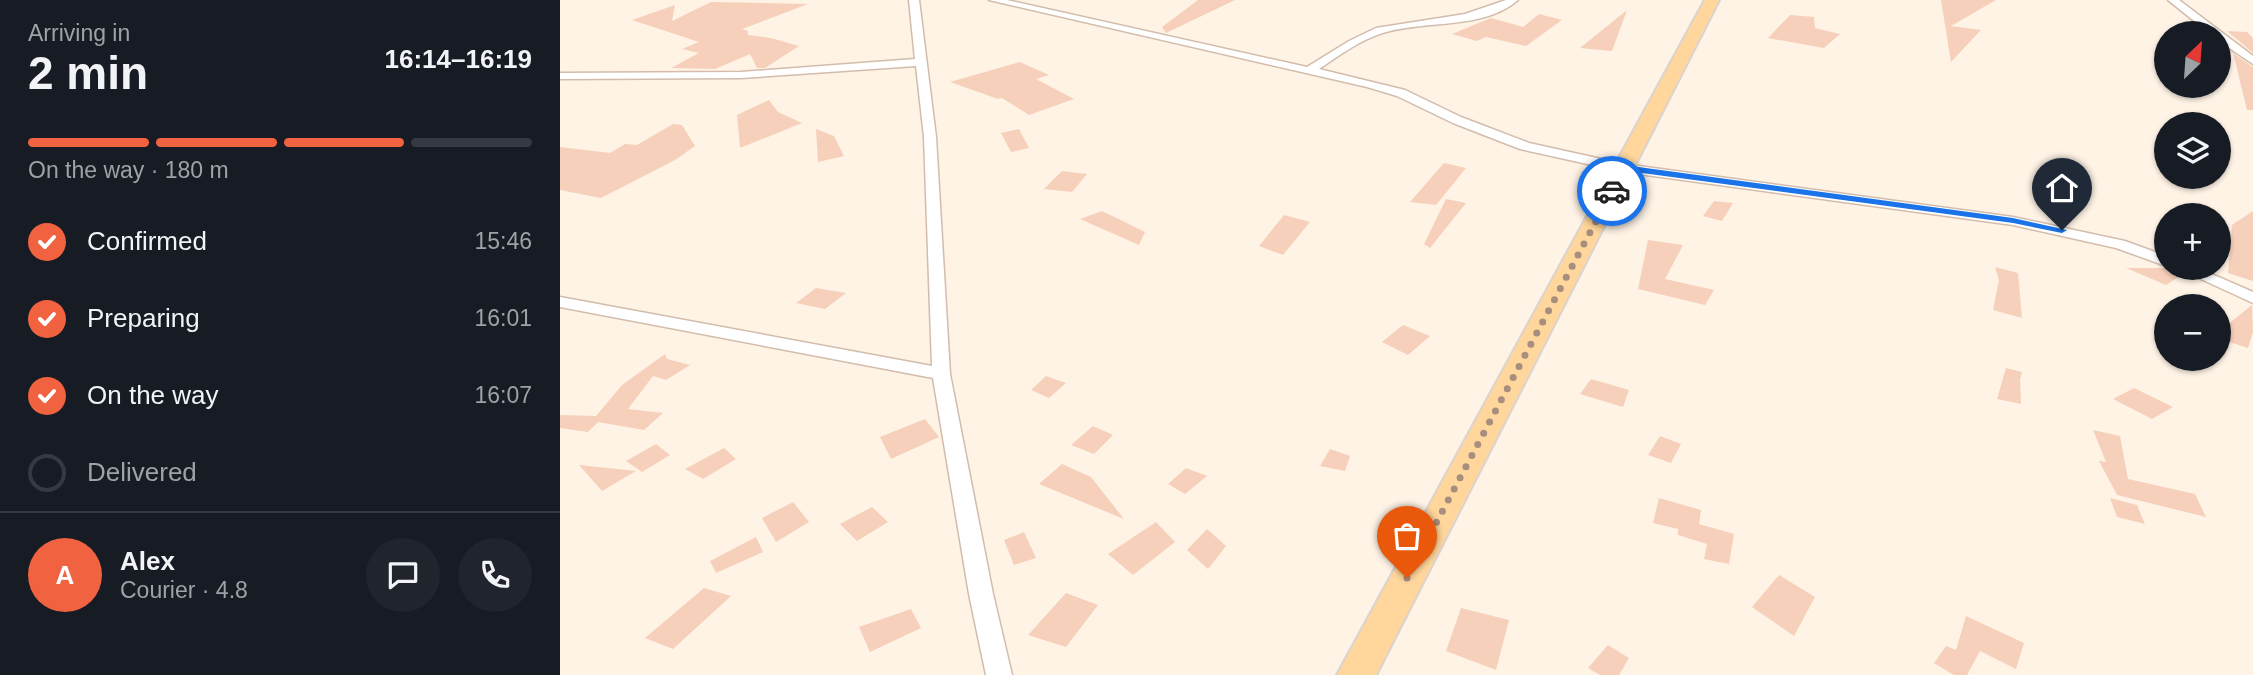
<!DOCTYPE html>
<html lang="en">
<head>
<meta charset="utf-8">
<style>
  body { margin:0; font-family:Arial,sans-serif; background:#20242c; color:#f1f3f6; height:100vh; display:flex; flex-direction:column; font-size:26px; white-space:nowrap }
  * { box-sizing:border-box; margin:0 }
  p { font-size:23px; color:#9ea1a6 }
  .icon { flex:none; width:38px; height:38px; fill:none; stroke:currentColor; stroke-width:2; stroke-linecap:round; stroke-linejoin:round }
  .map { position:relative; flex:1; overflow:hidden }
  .side { display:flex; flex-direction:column; background:#171b24; width:560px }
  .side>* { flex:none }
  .needle { width:46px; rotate:25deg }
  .fabs { position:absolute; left:1594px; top:21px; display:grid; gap:14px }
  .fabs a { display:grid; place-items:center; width:77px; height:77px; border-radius:50%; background:#171b24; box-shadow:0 2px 5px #0004; font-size:35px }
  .pin { position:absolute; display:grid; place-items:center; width:60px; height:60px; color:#fff; margin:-72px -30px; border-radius:50% 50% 50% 0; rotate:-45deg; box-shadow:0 0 7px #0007 }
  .pin .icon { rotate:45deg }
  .courier { position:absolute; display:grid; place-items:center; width:70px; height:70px; margin:-35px; border:5px solid #1a73e8; border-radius:50%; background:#fff; color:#222; box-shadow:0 2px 9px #0007 }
  .summary em { font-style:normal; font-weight:700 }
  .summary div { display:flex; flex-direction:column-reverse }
  .summary { display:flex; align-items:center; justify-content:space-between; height:119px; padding:0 28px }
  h1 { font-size:46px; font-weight:700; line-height:52px }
  .bar { display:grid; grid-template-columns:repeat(4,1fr); gap:10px 7px; align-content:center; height:84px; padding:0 28px }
  .bar i { height:9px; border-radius:5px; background:#363941 }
  .bar .on { background:#f16240 }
  .bar p { grid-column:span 4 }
  .line { display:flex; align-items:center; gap:18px; padding:0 28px; border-top:2px solid #363941 }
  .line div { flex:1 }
  .round { display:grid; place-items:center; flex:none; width:74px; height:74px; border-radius:37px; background:#20242c }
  ol { padding:0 28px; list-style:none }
  li { display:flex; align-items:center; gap:21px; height:77px }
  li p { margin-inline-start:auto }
  li .icon { padding:7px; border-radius:50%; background:#f16240; color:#fff; stroke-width:4 }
  li:last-child { color:#9ea1a6 }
  li i { width:38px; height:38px; border:4px solid #363941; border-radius:50% }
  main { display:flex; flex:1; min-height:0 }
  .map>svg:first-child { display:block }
  .building { fill:#f6d0ba }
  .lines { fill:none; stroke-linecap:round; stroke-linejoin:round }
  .minor-casing { stroke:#d3bcac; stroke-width:3 }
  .primary-casing { stroke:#dcd3cf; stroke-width:4 }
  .minor { fill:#fff; fill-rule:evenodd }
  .primary { fill:#ffd69b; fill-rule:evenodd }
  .route { fill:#1a73e8 }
  .done { stroke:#a88e7e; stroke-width:7; stroke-dasharray:0 12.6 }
</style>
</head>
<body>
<main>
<section class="side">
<div class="summary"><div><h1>2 min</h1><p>Arriving in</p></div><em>16:14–16:19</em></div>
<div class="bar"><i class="on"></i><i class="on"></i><i class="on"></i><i></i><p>On the way · 180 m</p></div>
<ol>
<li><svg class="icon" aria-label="check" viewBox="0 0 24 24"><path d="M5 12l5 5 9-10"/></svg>Confirmed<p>15:46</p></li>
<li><svg class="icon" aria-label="check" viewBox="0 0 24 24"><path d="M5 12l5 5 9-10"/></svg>Preparing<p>16:01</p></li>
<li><svg class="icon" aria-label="check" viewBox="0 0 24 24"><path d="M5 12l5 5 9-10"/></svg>On the way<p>16:07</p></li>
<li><i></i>Delivered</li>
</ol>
<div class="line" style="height:126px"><b class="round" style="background:#f16240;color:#fff">A</b><div><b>Alex</b><p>Courier · 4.8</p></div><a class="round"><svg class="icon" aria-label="chat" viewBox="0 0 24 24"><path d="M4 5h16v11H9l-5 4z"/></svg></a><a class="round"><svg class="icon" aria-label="phone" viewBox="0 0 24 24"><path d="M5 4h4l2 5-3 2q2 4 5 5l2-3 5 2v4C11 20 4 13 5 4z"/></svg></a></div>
</section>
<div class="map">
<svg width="1693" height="675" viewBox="0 0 1693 675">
  <rect width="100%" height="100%" fill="#fef3e5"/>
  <path class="building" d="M638 0H675L606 33 602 27Z
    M1381 0H1436L1391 26 1421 30 1391 62Z
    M151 2 248 4 182 29 188 31V35L211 38 239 46 205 68H197L190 54 155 69 111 68 139 53 122 49 139 42 72 20 115 5 112 21Z
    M1067 10 1052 51 1020 48Z
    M979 14 1002 20 966 46 926 37 917 41 892 34 931 18 963 27Z
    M1230 15 1254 17 1255 28 1280 34 1264 48 1208 38Z
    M1667 31 1687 32 1693 38V53Z
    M1673 53 1693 67V110H1687Z
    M460 62 489 75 476 79 514 99 469 115 442 98 438 99 390 82Z
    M209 100 218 112 242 123 180 148 177 115Z
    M113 124 122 125 135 146 115 160 41 198 0 190V147L50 153 65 144 77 145Z
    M256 129 274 136 284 156 258 162Z
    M459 129 469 148 451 152 441 133Z
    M884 163 906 168 876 205 850 202Z
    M502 171 527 174 512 192 484 189Z
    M886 199 906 203 870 248 864 244Z
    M1154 201 1173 203 1162 221 1143 216Z
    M542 211 585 232 579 245 520 219Z
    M1693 211V281L1668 273 1672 225Z
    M724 215 750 222 723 255 699 246Z
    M1088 240 1123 245 1105 279 1154 290 1145 305 1078 289Z
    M1435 267 1458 273 1462 318 1433 310 1439 280Z
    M1566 268H1615L1623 274 1606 285Z
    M256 288 286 293 265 309 236 303Z
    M1692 305 1693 332 1688 348 1663 340 1661 330Z
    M843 325 870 336 848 355 822 342Z
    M105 354 107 359 130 365 106 380 93 376 68 409 103 413 84 430 38 422 28 432 0 428V415L36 416 62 385Z
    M1446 368 1462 372 1460 380 1461 404 1437 399Z
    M486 376 506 383 489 398 471 390Z
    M1031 379 1069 390 1063 407 1020 394Z
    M1574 388 1613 407 1592 419 1553 399Z
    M365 419 379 437 331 459 320 437Z
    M533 426 553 435 534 454 511 445Z
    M1533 430 1560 436 1568 479 1635 494 1646 517 1557 495 1539 461 1546 462Z
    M1100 436 1121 444 1111 463 1088 455Z
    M96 444 110 455 82 472 66 461Z
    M164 448 176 459 143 479 125 469Z
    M770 449 790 456 785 471 760 466Z
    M502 464 531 477 564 519 479 484Z
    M19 465 76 471 42 491Z
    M626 468 647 476 625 494 608 484Z
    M1099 498 1141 510 1139 524 1174 534 1169 564 1144 559 1147 544 1118 535V529L1093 523Z
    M1550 498 1577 505 1585 524 1557 517Z
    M233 502 249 522 216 542 202 518Z
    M312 507 328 522 297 541 280 524Z
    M596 522 615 542 573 575 548 554Z
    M647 529 666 546 648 569 627 550Z
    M464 532 476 558 454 565 444 540Z
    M196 537 203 552 156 573 150 561Z
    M1219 575 1255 597 1234 636 1192 607Z
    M144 588 171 596 113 649 85 638Z
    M506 593 538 605 506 647 468 635Z
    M901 608 949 620 936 670 886 651Z
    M351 609 361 628 310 652 299 627Z
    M1406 616 1464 643 1456 669 1420 651 1407 675H1394L1374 663 1386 646 1396 650Z
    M1048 645 1069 658 1059 675H1040L1028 668Z"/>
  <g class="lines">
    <defs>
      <path id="minor" d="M349 0H359L376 137 390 374 433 594 452 675H426L409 594 373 378 0 307V297L372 366 364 137 356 66 181 78 0 79V73L181 72 355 59Z
        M429 0H447L747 67 789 41 816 28 905 14 946 0H958C923 30 868 20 826 32 801 39 780 55 759 69L845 90 901 117 969 143 1064 164 1453 217 1565 241 1606 256V266L1556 248 1453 225 1064 172 960 149 893 123 837 96 807 87Z
        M1608 0H1619L1693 56V64L1659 41V33H1649Z
        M1617 268H1638L1693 292V303Z"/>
      <path id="primary" d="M1145 0H1159L816 675H777Z"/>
    </defs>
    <use href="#minor" class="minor-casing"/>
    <use href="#primary" class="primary-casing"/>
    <use href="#minor" class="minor"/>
    <use href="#primary" class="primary"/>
  </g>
  <path class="route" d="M1064 165 1453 218 1507 230 1502 233 1453 223 1067 171 1055 193H1048L1060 168Z"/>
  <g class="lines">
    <path class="done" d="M847 578 1052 191"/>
  </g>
</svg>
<div class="fabs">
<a><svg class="needle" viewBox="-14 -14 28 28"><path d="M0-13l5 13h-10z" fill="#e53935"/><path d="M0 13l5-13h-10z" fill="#9ea1a6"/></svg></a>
<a><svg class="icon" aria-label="layers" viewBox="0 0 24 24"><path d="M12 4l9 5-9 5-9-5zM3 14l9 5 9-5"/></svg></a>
<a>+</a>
<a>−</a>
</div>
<div class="pin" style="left:847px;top:578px;background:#ea580c"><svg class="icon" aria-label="bag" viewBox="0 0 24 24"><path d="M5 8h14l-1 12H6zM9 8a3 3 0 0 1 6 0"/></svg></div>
<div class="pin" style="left:1502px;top:230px;background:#1f2937"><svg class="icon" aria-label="home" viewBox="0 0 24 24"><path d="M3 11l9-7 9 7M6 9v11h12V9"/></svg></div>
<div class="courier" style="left:1052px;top:191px"><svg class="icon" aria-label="car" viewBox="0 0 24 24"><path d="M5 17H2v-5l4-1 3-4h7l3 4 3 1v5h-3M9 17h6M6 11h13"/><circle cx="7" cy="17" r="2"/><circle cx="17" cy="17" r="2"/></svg></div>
</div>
</main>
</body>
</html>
